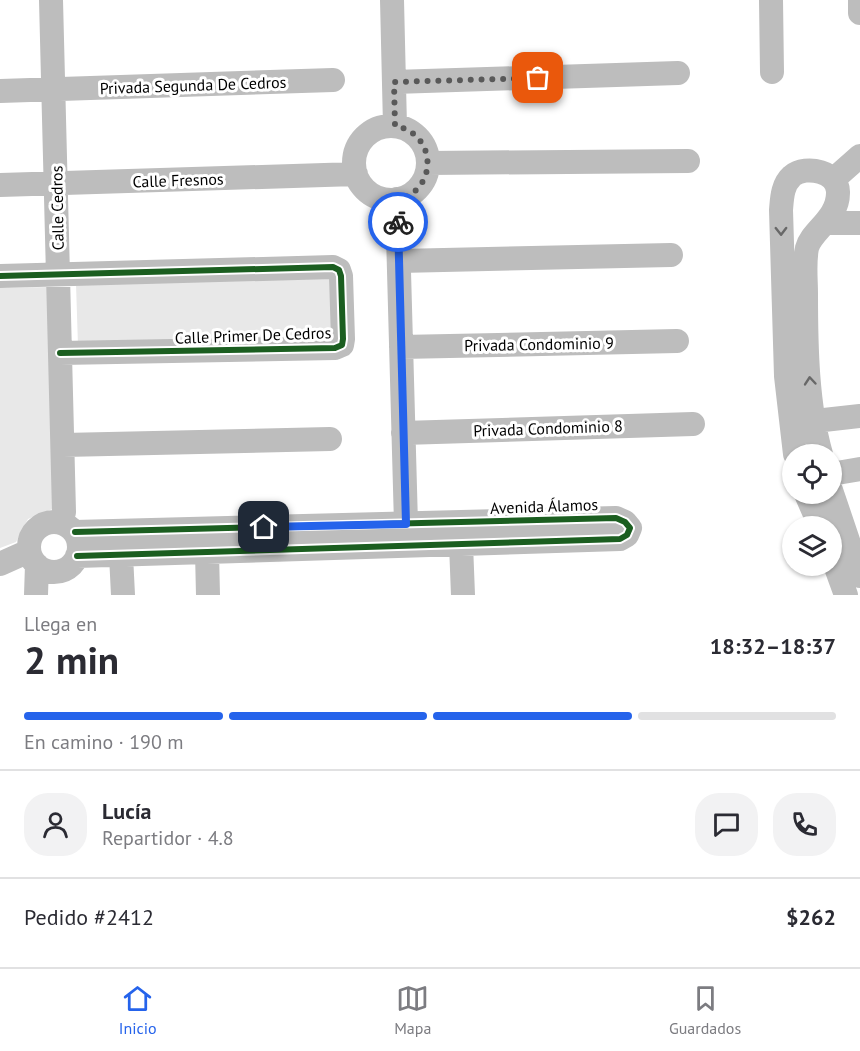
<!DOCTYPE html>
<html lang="es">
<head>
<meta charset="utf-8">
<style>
  body { margin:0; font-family:"PT Sans",sans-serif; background:#f2f2f3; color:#2b2b33; height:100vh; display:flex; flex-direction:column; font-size:22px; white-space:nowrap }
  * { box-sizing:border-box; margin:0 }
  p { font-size:20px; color:#7c7c81 }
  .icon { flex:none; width:33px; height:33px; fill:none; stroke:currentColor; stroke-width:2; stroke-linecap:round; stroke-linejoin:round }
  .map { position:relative; height:595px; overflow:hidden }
  .drawer { display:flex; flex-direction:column; background:#fff; flex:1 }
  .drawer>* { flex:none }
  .tools { position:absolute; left:782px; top:444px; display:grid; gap:12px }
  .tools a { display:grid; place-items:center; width:60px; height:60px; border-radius:50%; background:#fff; box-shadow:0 2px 4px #0004; font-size:30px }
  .pin { position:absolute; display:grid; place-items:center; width:51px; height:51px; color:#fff; margin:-26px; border-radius:12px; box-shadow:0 3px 9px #0006 }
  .courier { position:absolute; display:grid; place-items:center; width:60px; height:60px; margin:-30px; border:4px solid #2563eb; border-radius:50%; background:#fff; color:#222; box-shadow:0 2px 8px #0007 }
  .overview em { font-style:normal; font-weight:800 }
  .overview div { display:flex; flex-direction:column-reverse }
  .overview { display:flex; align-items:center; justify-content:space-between; height:102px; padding:0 24px }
  h1 { font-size:39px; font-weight:800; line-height:45px }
  .bar { display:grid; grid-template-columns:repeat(4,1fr); gap:9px 6px; align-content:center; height:72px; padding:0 24px }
  .bar i { height:8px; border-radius:4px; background:#e1e1e2 }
  .bar .current { background:#2563eb }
  .bar p { grid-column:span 4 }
  .line { display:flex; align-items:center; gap:15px; padding:0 24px; border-top:2px solid #e1e1e2 }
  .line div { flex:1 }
  .round { display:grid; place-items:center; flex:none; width:63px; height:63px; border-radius:24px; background:#f2f2f3 }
  .tabs { display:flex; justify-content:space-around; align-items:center; height:84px; border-top:2px solid #e1e1e2; background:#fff; font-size:16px; color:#7c7c81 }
  .tabs a { display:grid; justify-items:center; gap:3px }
  .tabs .current { color:#2563eb }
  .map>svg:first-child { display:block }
  .green { fill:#e8e8e8 }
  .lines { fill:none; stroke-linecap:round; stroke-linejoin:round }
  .minor { stroke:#bdbdbd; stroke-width:24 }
  .cycleway-casing { stroke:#fff; stroke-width:10 }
  .cycleway { stroke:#1b5e20; stroke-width:6 }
  .oneway { stroke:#686868 }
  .done { stroke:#595959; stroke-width:6; stroke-dasharray:0 10.8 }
  .route { stroke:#2563eb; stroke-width:8 }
  .labels { text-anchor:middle; stroke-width:6; stroke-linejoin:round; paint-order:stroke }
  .street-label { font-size:16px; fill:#000; stroke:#fff }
</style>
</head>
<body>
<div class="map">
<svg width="860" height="595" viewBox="0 0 860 595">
  <rect width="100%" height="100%" fill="#fff"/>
  <path class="green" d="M331 278 332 339 78 346 76 284Z
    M51 287 55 508 28 519 16 542 0 548V288Z"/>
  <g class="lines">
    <path class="minor" d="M51 0 64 512 61 523
      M392 0 395 126
      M771 0 772 72
      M860 0V13
      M394 82 678 73
      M0 91 333 80
      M354 163a37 37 0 1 1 74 0a37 37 0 1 1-74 0Z
      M428 163 688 161
      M834 179 860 156
      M0 185 356 174
      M397 199 406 524
      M827 223H860
      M399 261 671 255
      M0 276 333 267 339 270 341 276 343 339 342 345 335 348 60 353
      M401 347 677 341
      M815 421 860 416
      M403 433 693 424
      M63 445 330 439
      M795 454 786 376 781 210C782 199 782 185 792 176 806 164 839 172 838 193 838 219 811 231 807 248 804 263 806 279 806 294 806 346 807 405 821 454
      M831 474 860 469
      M831 490 860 576
      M806 494 820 526
      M29 547a25 25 0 1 1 50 0a25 25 0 1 1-50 0Z
      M75 532 616 518 625 522 630 528 627 535 620 539 77 556
      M461 544 463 595
      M207 552 208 595
      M831 554 846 595
      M121 555 123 595
      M0 564 29 551
      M36 595 37 565"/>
    <defs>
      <path id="cycleway" d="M0 276 333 267 339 270 341 276 343 339 342 345 335 348 60 353
        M75 532 616 518 625 522 630 528 627 535 620 539 77 556"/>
    </defs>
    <use href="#cycleway" class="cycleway-casing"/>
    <use href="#cycleway" class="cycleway"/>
  </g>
  <defs><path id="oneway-chevron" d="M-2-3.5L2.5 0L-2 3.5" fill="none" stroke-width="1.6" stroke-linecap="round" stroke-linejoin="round" transform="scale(1.5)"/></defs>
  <g class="oneway">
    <use href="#oneway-chevron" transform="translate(781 231) rotate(89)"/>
    <use href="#oneway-chevron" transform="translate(810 381) rotate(-95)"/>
  </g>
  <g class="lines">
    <path class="done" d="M398 222 397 200C439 190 437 133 395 126L394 82 538 78"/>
    <path class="route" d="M264 527 406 524 398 222"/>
  </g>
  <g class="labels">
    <g class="street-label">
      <text transform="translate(193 85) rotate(-2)" y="6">Privada Segunda De Cedros</text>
      <text transform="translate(178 180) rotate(-2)" y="6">Calle Fresnos</text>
      <text transform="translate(57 208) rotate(-91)" y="6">Calle Cedros</text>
      <text transform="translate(253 335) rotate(-2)" y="6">Calle Primer De Cedros</text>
      <text transform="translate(539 344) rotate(-1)" y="6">Privada Condominio 9</text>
      <text transform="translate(548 428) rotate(-2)" y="6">Privada Condominio 8</text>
      <text transform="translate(544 506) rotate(-2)" y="6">Avenida Álamos</text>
    </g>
  </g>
</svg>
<div class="tools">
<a><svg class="icon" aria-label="locate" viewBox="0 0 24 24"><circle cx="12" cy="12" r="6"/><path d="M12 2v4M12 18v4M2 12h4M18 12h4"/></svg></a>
<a><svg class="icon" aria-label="layers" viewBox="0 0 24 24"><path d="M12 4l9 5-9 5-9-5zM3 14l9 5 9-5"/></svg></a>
</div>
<div class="pin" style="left:538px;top:78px;background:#ea580c"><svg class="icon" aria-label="bag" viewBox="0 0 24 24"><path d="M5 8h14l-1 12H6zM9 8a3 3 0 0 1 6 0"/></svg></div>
<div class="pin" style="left:264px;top:527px;background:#1f2937"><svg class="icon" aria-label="home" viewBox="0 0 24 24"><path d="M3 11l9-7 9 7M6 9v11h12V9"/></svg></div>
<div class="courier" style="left:398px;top:222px"><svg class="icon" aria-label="bike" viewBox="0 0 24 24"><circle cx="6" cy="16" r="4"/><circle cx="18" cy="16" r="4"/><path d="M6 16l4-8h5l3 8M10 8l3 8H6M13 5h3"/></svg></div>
</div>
<section class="drawer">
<div class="overview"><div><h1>2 min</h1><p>Llega en</p></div><em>18:32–18:37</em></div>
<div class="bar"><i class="current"></i><i class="current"></i><i class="current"></i><i></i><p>En camino · 190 m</p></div>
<div class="line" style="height:108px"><a class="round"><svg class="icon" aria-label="person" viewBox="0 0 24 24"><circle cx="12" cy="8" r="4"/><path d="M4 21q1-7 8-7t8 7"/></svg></a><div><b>Lucía</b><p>Repartidor · 4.8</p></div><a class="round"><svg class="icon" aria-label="chat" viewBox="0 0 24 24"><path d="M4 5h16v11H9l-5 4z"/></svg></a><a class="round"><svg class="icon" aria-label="phone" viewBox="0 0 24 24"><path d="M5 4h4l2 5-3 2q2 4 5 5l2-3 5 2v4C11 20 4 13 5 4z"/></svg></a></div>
<div class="line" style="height:78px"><div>Pedido #2412</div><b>$262</b></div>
</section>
<nav class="tabs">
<a class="current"><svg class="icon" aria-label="home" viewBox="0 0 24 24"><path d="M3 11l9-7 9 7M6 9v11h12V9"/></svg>Inicio</a>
<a><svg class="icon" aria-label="map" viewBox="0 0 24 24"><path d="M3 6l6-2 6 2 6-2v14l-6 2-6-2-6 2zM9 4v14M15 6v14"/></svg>Mapa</a>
<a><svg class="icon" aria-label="saved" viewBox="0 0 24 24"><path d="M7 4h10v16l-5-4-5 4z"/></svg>Guardados</a>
</nav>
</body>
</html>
